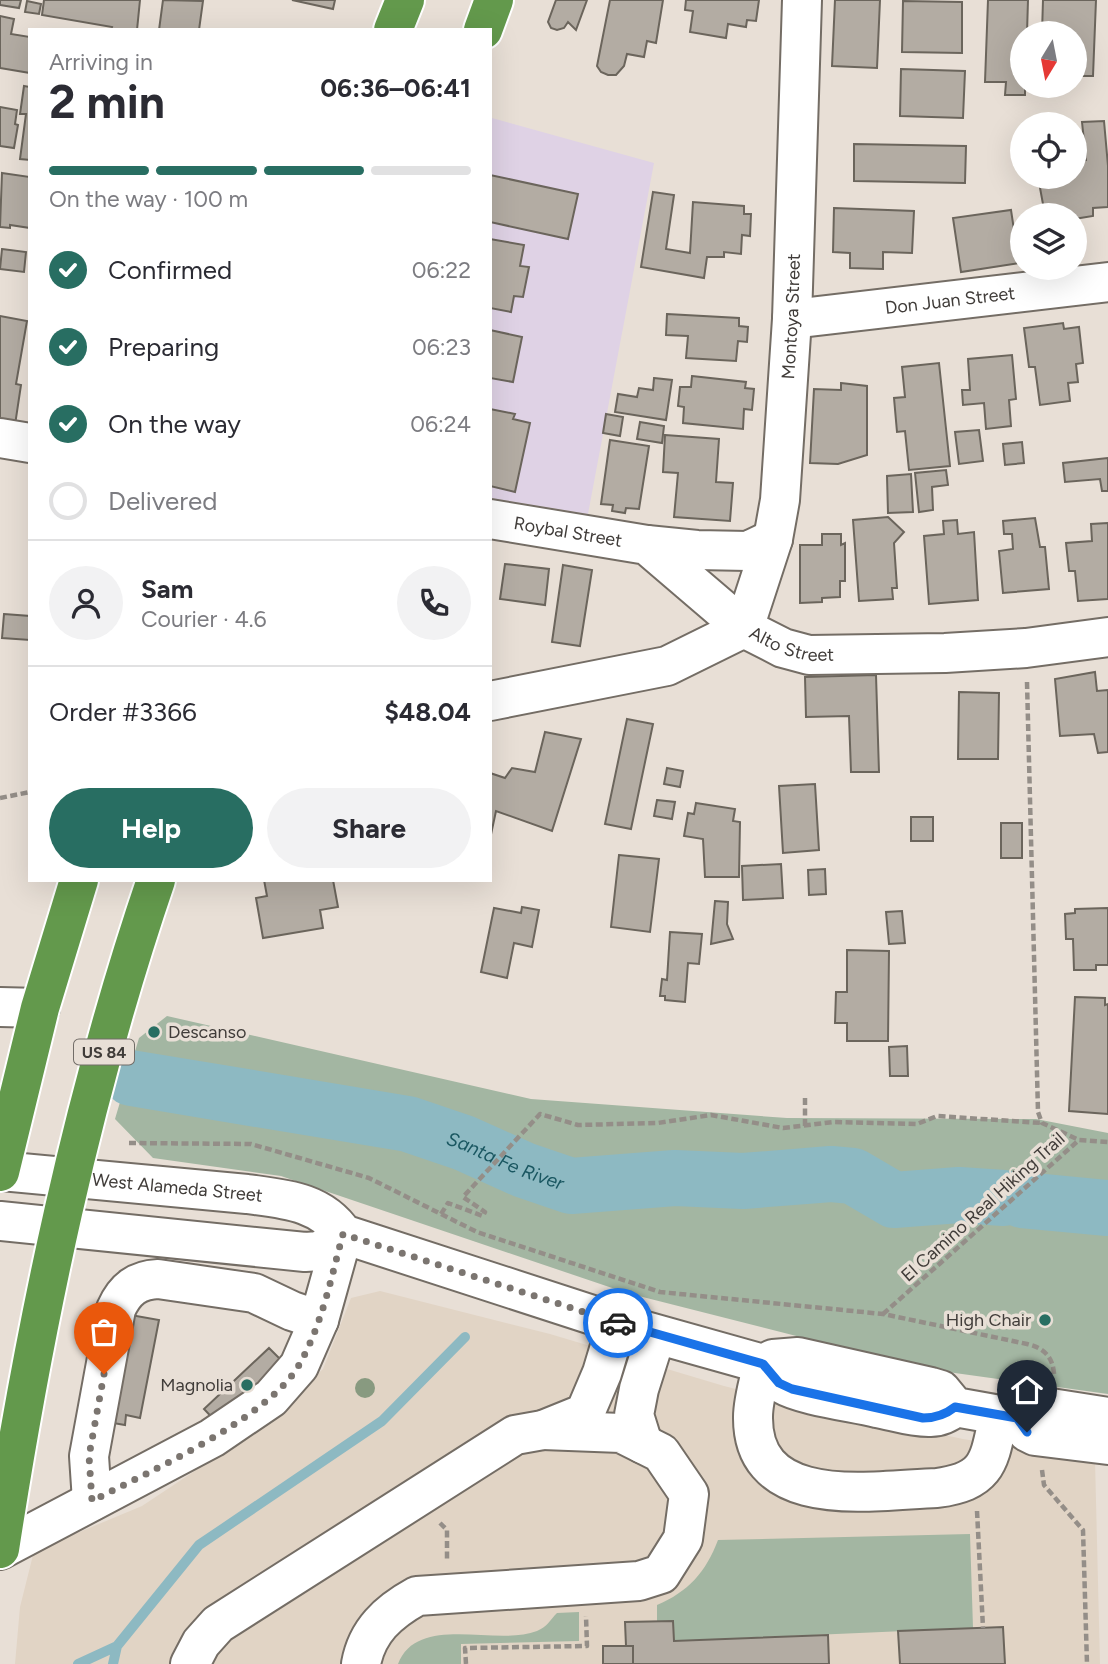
<!DOCTYPE html>
<html lang="en">
<head>
<meta charset="utf-8">
<style>
  body { margin:0; font-family:Figtree,sans-serif; background:#f2f2f3; color:#2b2b33; height:100vh; display:flex; flex-direction:column; font-size:26px; white-space:nowrap }
  * { box-sizing:border-box; margin:0 }
  p { font-size:23px; color:#7c7c81 }
  .icon { flex:none; width:38px; height:38px; fill:none; stroke:currentColor; stroke-width:2; stroke-linecap:round; stroke-linejoin:round }
  .map { position:relative; flex:1; overflow:hidden }
  .side { position:absolute; left:28px; top:28px; width:464px; height:854px; display:flex; flex-direction:column; background:#fff; border-radius:0px; box-shadow:0 7px 28px #0002 }
  .side>* { flex:none }
  .needle { width:46px; rotate:190deg }
  .tools { position:absolute; left:1010px; top:21px; display:grid; gap:14px }
  .tools a { display:grid; place-items:center; width:77px; height:77px; border-radius:50%; background:#fff; box-shadow:0 7px 28px #0002; font-size:35px }
  .pin { position:absolute; display:grid; place-items:center; width:60px; height:60px; color:#fff; margin:-72px -30px; border-radius:50% 50% 50% 0; rotate:-45deg; box-shadow:0 0 7px #0007 }
  .pin .icon { rotate:45deg }
  .courier { position:absolute; display:grid; place-items:center; width:70px; height:70px; margin:-35px; border:5px solid #1a73e8; border-radius:50%; background:#fff; color:#222; box-shadow:0 2px 9px #0007 }
  .overview em { font-style:normal; font-weight:700 }
  .overview div { display:flex; flex-direction:column-reverse }
  .overview { display:flex; align-items:center; justify-content:space-between; height:119px; padding:0 21px }
  h1 { font-size:46px; font-weight:700; line-height:52px }
  .bar { display:grid; grid-template-columns:repeat(4,1fr); gap:10px 7px; align-content:center; height:84px; padding:0 21px }
  .bar i { height:9px; border-radius:5px; background:#e1e1e2 }
  .bar .current { background:#286e62 }
  .bar p { grid-column:span 4 }
  .line { display:flex; align-items:center; gap:18px; padding:0 21px; border-top:2px solid #e1e1e2 }
  .line div { flex:1 }
  .round { display:grid; place-items:center; flex:none; width:74px; height:74px; border-radius:37px; background:#f2f2f3 }
  ol { padding:0 21px; list-style:none }
  li { display:flex; align-items:center; gap:21px; height:77px }
  li p { margin-inline-start:auto }
  li .icon { padding:7px; border-radius:50%; background:#286e62; color:#fff; stroke-width:4 }
  li:last-child { color:#7c7c81 }
  li i { width:38px; height:38px; border:4px solid #e1e1e2; border-radius:50% }
  .button { display:flex; gap:14px; margin-top:auto; padding:14px 21px }
  .button a { flex:1; height:80px; border-radius:42px; background:#286e62; color:#fff; font-size:28px; font-weight:700; line-height:80px; text-align:center }
  .button a+a { background:#f2f2f3; color:#2b2b33 }
  .map>svg:first-child { display:block }
  .commercial { fill:#dfd2e5 }
  .built { fill:#e1d4c5 }
  .green { fill:#a3b6a2 }
  .lines { fill:none; stroke-linecap:round; stroke-linejoin:round }
  .stream { stroke:#8db9c2; stroke-width:10 }
  .river { stroke:#8db9c2; stroke-width:56 }
  .building { fill:#b3aca3; stroke:#6b655c; stroke-width:2 }
  .minor-casing { stroke:#746d65; stroke-width:42 }
  .highway-casing { stroke:#fff; stroke-width:42 }
  .path { stroke:#948e88; stroke-width:4.5; stroke-dasharray:7 3.5; stroke-linecap:butt }
  .minor { stroke:#fff; stroke-width:38 }
  .highway { stroke:#63994c; stroke-width:38 }
  .tree { fill:#889a80 }
  .done { stroke:#7b7570; stroke-width:7; stroke-dasharray:0 12.6 }
  .route { stroke:#1a73e8; stroke-width:9 }
  .poi-dot { fill:#286e62; stroke:#e8dfd6; stroke-width:2.5 }
  .labels { text-anchor:middle; stroke-width:7; stroke-linejoin:round; paint-order:stroke }
  .shield { fill:#e8dfd6; stroke:#726d68; stroke-width:2 }
  .shield-label { font-size:16px; font-weight:bold; fill:#403c39 }
  .street-label { font-size:18px; fill:#403c39; stroke:#e8dfd6 }
  .poi-label { font-size:18px; fill:#403c39; stroke:#e8dfd6; text-anchor:end }
  .water-label { font-size:19px; font-style:italic; fill:#1a5761; stroke:#e8dfd6 }
</style>
</head>
<body>
<div class="map">
<svg width="1108" height="1664" viewBox="0 0 1108 1664">
  <rect width="100%" height="100%" fill="#e8dfd6"/>
  <path class="commercial" d="M492 118 654 163 588 514 490 498V125Z"/>
  <path class="built" d="M380 1291 550 1334 724 1386 782 1401 963 1439 1095 1460 1100 1664H15L20 1607 34 1551 142 1506 258 1429 323 1369 351 1298Z"/>
  <path class="green" d="M167 1016 531 1099 787 1118 1036 1119 1108 1133V1394L926 1369 627 1293 281 1176 153 1158 115 1119 139 1038Z
    M970 1534 973 1628 674 1641 673 1621H657V1605C688 1592 706 1572 718 1540Z
    M579 1612V1641L461 1644V1664H398C418 1613 496 1647 537 1631 547 1627 550 1620 557 1613Z"/>
  <g class="lines">
    <path class="stream" d="M78 1664 117 1646
      M113 1664 117 1646 199 1545 382 1421 465 1337"/>
    <g class="river">
      <path id="s1" d="M131 1078 408 1124 464 1143 524 1170 571 1186 675 1178 743 1181 831 1174 853 1176 894 1200 959 1195 1004 1198"/>
      <path d="M1022 1200 1108 1208"/>
    </g>
  </g>
  <path class="building" d="M0 0H21L19 8 0 5Z
    M44 0H140L137 30H111L112 27 42 15Z
    M163 0 203 1 199 30H159Z
    M292 0H335L333 9Z
    M556 0H587L576 30 568 22 564 28 557 30 551 28 548 22Z
    M610 0H663L656 43 647 41 644 57 627 54 624 66 616 75H608L601 72 597 66Z
    M686 0H759L756 21 747 20 746 27 728 24 726 38 690 32 693 11 685 10Z
    M835 0H880L877 68 832 66Z
    M988 0H1028L1027 33H1022V86H1025V95H1005L1006 82H985Z
    M1043 0H1096L1093 76H1074V33H1042Z
    M27 1 41 4 39 14 25 12Z
    M903 1 962 2V53L902 52Z
    M0 16 14 19 11 34 30 37V73L0 68Z
    M901 69 965 71 963 118 900 116Z
    M24 86 30 87V160L20 159 26 114H20Z
    M0 107 17 110 15 124 18 125 14 148 0 146Z
    M1104 121 1108 166V207L1093 208V216L1074 219V215H1045L1038 177H1074V161L1086 160 1082 122Z
    M854 144 966 146 965 183 854 181Z
    M2 173 30 177V228L10 225V228L0 227Z
    M490 175 578 194 568 239 490 222Z
    M653 192 674 195 666 249 690 253 693 202 744 206V214H751L750 236 742 235 741 254 724 252V257H707L704 278 641 267Z
    M834 208 914 211 912 253 883 252V269L850 268V253L833 252Z
    M1011 210 1019 263 961 272 953 218Z
    M490 239 524 245 520 266 529 267 523 297 514 296 511 312 490 308Z
    M2 249 26 252 24 272 0 269Z
    M667 314 739 318V326L748 327 747 342 738 341 736 361 686 358 688 336 666 335Z
    M0 316 27 321 16 384 21 385 15 425 0 423Z
    M1063 323 1064 329 1079 327 1083 363 1076 364 1078 382 1068 383 1070 401 1040 405 1035 367H1029L1024 328Z
    M490 330 522 337 513 382 490 378Z
    M1012 355 1016 399 1009 400 1011 426 986 429 984 403 963 405 962 390H970L968 359Z
    M939 363 950 466 909 470 905 431 897 432 894 398 905 397 902 367Z
    M692 376 746 382 745 388 754 389 752 410 744 409 743 429 683 423 684 407 678 406 680 387H691Z
    M654 378 672 380 666 420 615 412 618 394 637 397 639 388 653 390Z
    M841 383 867 386V455L838 464 810 463 814 389 841 390Z
    M490 409 515 414 513 419 530 423 515 492 490 486Z
    M606 414 623 417 620 436 603 433Z
    M640 422 664 426 662 443 637 439Z
    M979 430 983 461 959 464 955 432Z
    M665 435 719 439 716 482 733 483 730 521 674 517 678 473 663 472Z
    M610 440 649 446 639 509 626 508 625 513 612 511 613 505 601 504Z
    M1022 442 1024 463 1005 465 1003 444Z
    M1108 458V491H1102L1100 479 1065 482 1063 463Z
    M946 470 948 485 932 487 933 510 919 512 915 473Z
    M911 474 913 512 888 513 887 476Z
    M888 517 904 532 894 543 897 588H892L893 599 859 601 853 520Z
    M1035 518 1040 547H1045L1049 589 1003 593 999 551 1013 549 1012 534H1004L1003 521Z
    M957 520 958 534 974 532 978 600 929 604 924 536 944 534 943 521Z
    M1108 523V599L1078 601 1075 571H1069L1066 543 1092 541 1091 524Z
    M822 534H841V545L845 543V581H840V597L822 598V602L800 603V545H822Z
    M505 564 549 569 545 605 500 599Z
    M563 565 592 570 580 646 552 642Z
    M4 614 30 616V640L2 638Z
    M1095 672 1097 691 1108 690V752L1098 753 1094 734 1060 736 1055 679Z
    M876 675 879 772H851L849 716 806 717 805 677Z
    M959 692 999 693 998 759H958Z
    M627 719 653 724 631 829 605 824Z
    M545 732 581 739 552 831 496 811 490 839V773L505 778 512 768 535 772Z
    M667 768 683 771 680 787 664 784Z
    M815 784 819 850 783 853 779 786Z
    M657 800 675 802 672 819 654 816Z
    M696 803 735 809 733 821 740 822 739 877H705L703 839 684 836 688 813 694 814Z
    M911 817H933V841H911Z
    M1001 823H1022V858H1001Z
    M619 855 659 859 650 932 611 927Z
    M781 864 783 898 743 900 742 866Z
    M825 869 826 894 809 895 808 870Z
    M264 880H333L338 907 320 910 323 928 263 938 256 898 267 896Z
    M715 901 728 902 727 924 733 939 711 944Z
    M522 907 539 910 532 947 514 943 507 978 481 972 494 908 521 913Z
    M1108 908V965H1096V970H1074L1073 939H1066L1065 914 1075 913V909Z
    M902 911 905 943 889 944 886 912Z
    M670 932 702 934 699 964 688 963 685 1002 665 1000V996H660L662 979 667 980Z
    M847 950 889 951 888 1041H847V1023H835L836 992H847Z
    M1075 997 1105 998V1005L1108 1004V1114L1069 1111Z
    M907 1046 908 1076H890L889 1047Z
    M125 1314 159 1320 140 1418 126 1415 125 1425 113 1423Z
    M269 1348 287 1366 222 1428 204 1409Z
    M673 1621 674 1641 828 1635 829 1664H633V1646H626L625 1622Z
    M1003 1627 1005 1664H900L898 1631Z
    M603 1646H633V1664H603Z"/>
  <g class="lines">
    <defs>
      <g id="minor">
        <path id="s2" d="M792 319 1108 282"/>
        <path d="M0 438 30 443"/>
        <path id="s3" d="M490 519 647 545 744 628 773 539 780 500 792 319 802 0"/>
        <path d="M647 545 697 550 748 551 773 539"/>
        <path id="s4" d="M490 701 667 666 744 628 783 648 809 655 945 653 1026 648 1108 637"/>
        <path d="M0 1007 40 1008"/>
        <path id="s5" d="M0 1171 247 1194C284 1199 321 1201 343 1234L617 1323 763 1364 773 1359 798 1357 931 1387 941 1390 955 1407 1017 1418 1027 1432 1035 1436 1108 1445"/>
        <path d="M0 1221 305 1252 320 1251 343 1234"/>
        <path d="M763 1364C759 1381 753 1400 753 1417 752 1513 875 1490 937 1488 990 1481 989 1460 999 1415"/>
        <path d="M763 1364C768 1372 773 1380 782 1384 802 1396 852 1402 877 1408 894 1411 913 1418 931 1417 941 1417 948 1413 955 1407"/>
        <path d="M1017 1418 1029 1407 1038 1406 1108 1417"/>
        <path d="M643 1444 634 1415 639 1389 656 1335"/>
        <path d="M92 1501 89 1456 116 1309C125 1289 137 1280 158 1279L254 1293 292 1311 319 1320"/>
        <path d="M0 1550 212 1438 271 1398 299 1366 319 1320 343 1234"/>
        <path d="M190 1664 201 1643 218 1624 515 1435 543 1430 585 1413 602 1373 617 1323"/>
        <path d="M361 1664C367 1631 388 1612 417 1596L639 1581 661 1574 683 1539 689 1494 661 1453 621 1433 543 1430"/>
      </g>
      <path id="highway" d="M393 30 405 0
        M483 30 494 0
        M0 1172 40 1008 79 880
        M0 1549C35 1323 82 1097 156 880"/>
    </defs>
    <use href="#minor" class="minor-casing"/>
    <use href="#highway" class="highway-casing"/>
    <path class="path" d="M1027 682 1038 1112 1042 1123 1079 1140
      M0 798 30 792
      M805 1098V1126
      M129 1143 251 1144 369 1178 477 1232 660 1292 883 1314 1027 1344C1044 1348 1053 1357 1054 1374
      M441 1214 448 1203 483 1216 485 1212 463 1197 540 1114 578 1125 658 1123 711 1115 783 1128 833 1122 917 1124 937 1116 1042 1123
      M883 1314 1079 1140 1108 1142
      M1042 1470 1044 1485 1083 1530 1087 1664
      M977 1511 983 1628
      M440 1523 447 1530V1560
      M466 1664 465 1648 587 1646 586 1616"/>
    <use href="#minor" class="minor"/>
    <use href="#highway" class="highway"/>
  </g>
  <circle class="tree" cx="365" cy="1388" r="10"/>
  <g class="lines">
    <path class="done" d="M104 1374 89 1456 92 1501C148 1472 268 1419 299 1365 322 1325 331 1278 343 1234L618 1323"/>
    <path class="route" d="M618 1323 763 1364 779 1383 792 1389 923 1418C936 1418 945 1415 955 1407L1017 1418 1027 1432"/>
  </g>
  <g class="poi-dot">
    <circle cx="154" cy="1032" r="7"/>
    <circle cx="1045" cy="1320" r="7"/>
    <circle cx="247" cy="1385" r="7"/>
  </g>
  <g class="labels">
    <rect class="shield" x="74" y="1039.5" width="60" height="25" rx="5"/>
    <g class="shield-label">
      <text x="104" y="1058">US 84</text>
    </g>
    <g class="street-label">
      <text dy="6" stroke="none"><textPath href="#s2" startOffset="159">Don Juan Street</textPath></text>
      <text dy="6" stroke="none"><textPath href="#s3" startOffset="604">Montoya Street</textPath></text>
      <text dy="6" stroke="none"><textPath href="#s3" startOffset="79">Roybal Street</textPath></text>
      <text dy="6" stroke="none"><textPath href="#s4" startOffset="318">Alto Street</textPath></text>
      <text dy="6" stroke="none"><textPath href="#s5" startOffset="178">West Alameda Street</textPath></text>
      <text transform="translate(983 1207) rotate(-42)" y="6">El Camino Real Hiking Trail</text>
    </g>
    <g class="poi-label">
      <text x="168" y="1038" text-anchor="start">Descanso</text>
      <text x="1031" y="1326">High Chair</text>
      <text x="233" y="1391">Magnolia</text>
    </g>
    <g class="water-label">
      <text dy="7" stroke="none"><textPath href="#s1" startOffset="385">Santa Fe River</textPath></text>
    </g>
  </g>
</svg>
<div class="tools">
<a><svg class="needle" viewBox="-14 -14 28 28"><path d="M0-13l5 13h-10z" fill="#e53935"/><path d="M0 13l5-13h-10z" fill="#7c7c81"/></svg></a>
<a><svg class="icon" aria-label="locate" viewBox="0 0 24 24"><circle cx="12" cy="12" r="6"/><path d="M12 2v4M12 18v4M2 12h4M18 12h4"/></svg></a>
<a><svg class="icon" aria-label="layers" viewBox="0 0 24 24"><path d="M12 4l9 5-9 5-9-5zM3 14l9 5 9-5"/></svg></a>
</div>
<div class="pin" style="left:104px;top:1374px;background:#ea580c"><svg class="icon" aria-label="bag" viewBox="0 0 24 24"><path d="M5 8h14l-1 12H6zM9 8a3 3 0 0 1 6 0"/></svg></div>
<div class="pin" style="left:1027px;top:1432px;background:#1f2937"><svg class="icon" aria-label="home" viewBox="0 0 24 24"><path d="M3 11l9-7 9 7M6 9v11h12V9"/></svg></div>
<div class="courier" style="left:618px;top:1323px"><svg class="icon" aria-label="car" viewBox="0 0 24 24"><path d="M5 17H2v-5l4-1 3-4h7l3 4 3 1v5h-3M9 17h6M6 11h13"/><circle cx="7" cy="17" r="2"/><circle cx="17" cy="17" r="2"/></svg></div>
<section class="side">
<div class="overview"><div><h1>2 min</h1><p>Arriving in</p></div><em>06:36–06:41</em></div>
<div class="bar"><i class="current"></i><i class="current"></i><i class="current"></i><i></i><p>On the way · 100 m</p></div>
<ol>
<li><svg class="icon" aria-label="check" viewBox="0 0 24 24"><path d="M5 12l5 5 9-10"/></svg>Confirmed<p>06:22</p></li>
<li><svg class="icon" aria-label="check" viewBox="0 0 24 24"><path d="M5 12l5 5 9-10"/></svg>Preparing<p>06:23</p></li>
<li><svg class="icon" aria-label="check" viewBox="0 0 24 24"><path d="M5 12l5 5 9-10"/></svg>On the way<p>06:24</p></li>
<li><i></i>Delivered</li>
</ol>
<div class="line" style="height:126px"><a class="round"><svg class="icon" aria-label="person" viewBox="0 0 24 24"><circle cx="12" cy="8" r="4"/><path d="M4 21q1-7 8-7t8 7"/></svg></a><div><b>Sam</b><p>Courier · 4.6</p></div><a class="round"><svg class="icon" aria-label="phone" viewBox="0 0 24 24"><path d="M5 4h4l2 5-3 2q2 4 5 5l2-3 5 2v4C11 20 4 13 5 4z"/></svg></a></div>
<div class="line" style="height:91px"><div>Order #3366</div><b>$48.04</b></div>
<div class="button"><a>Help</a><a>Share</a></div>
</section>
</div>
</body>
</html>
